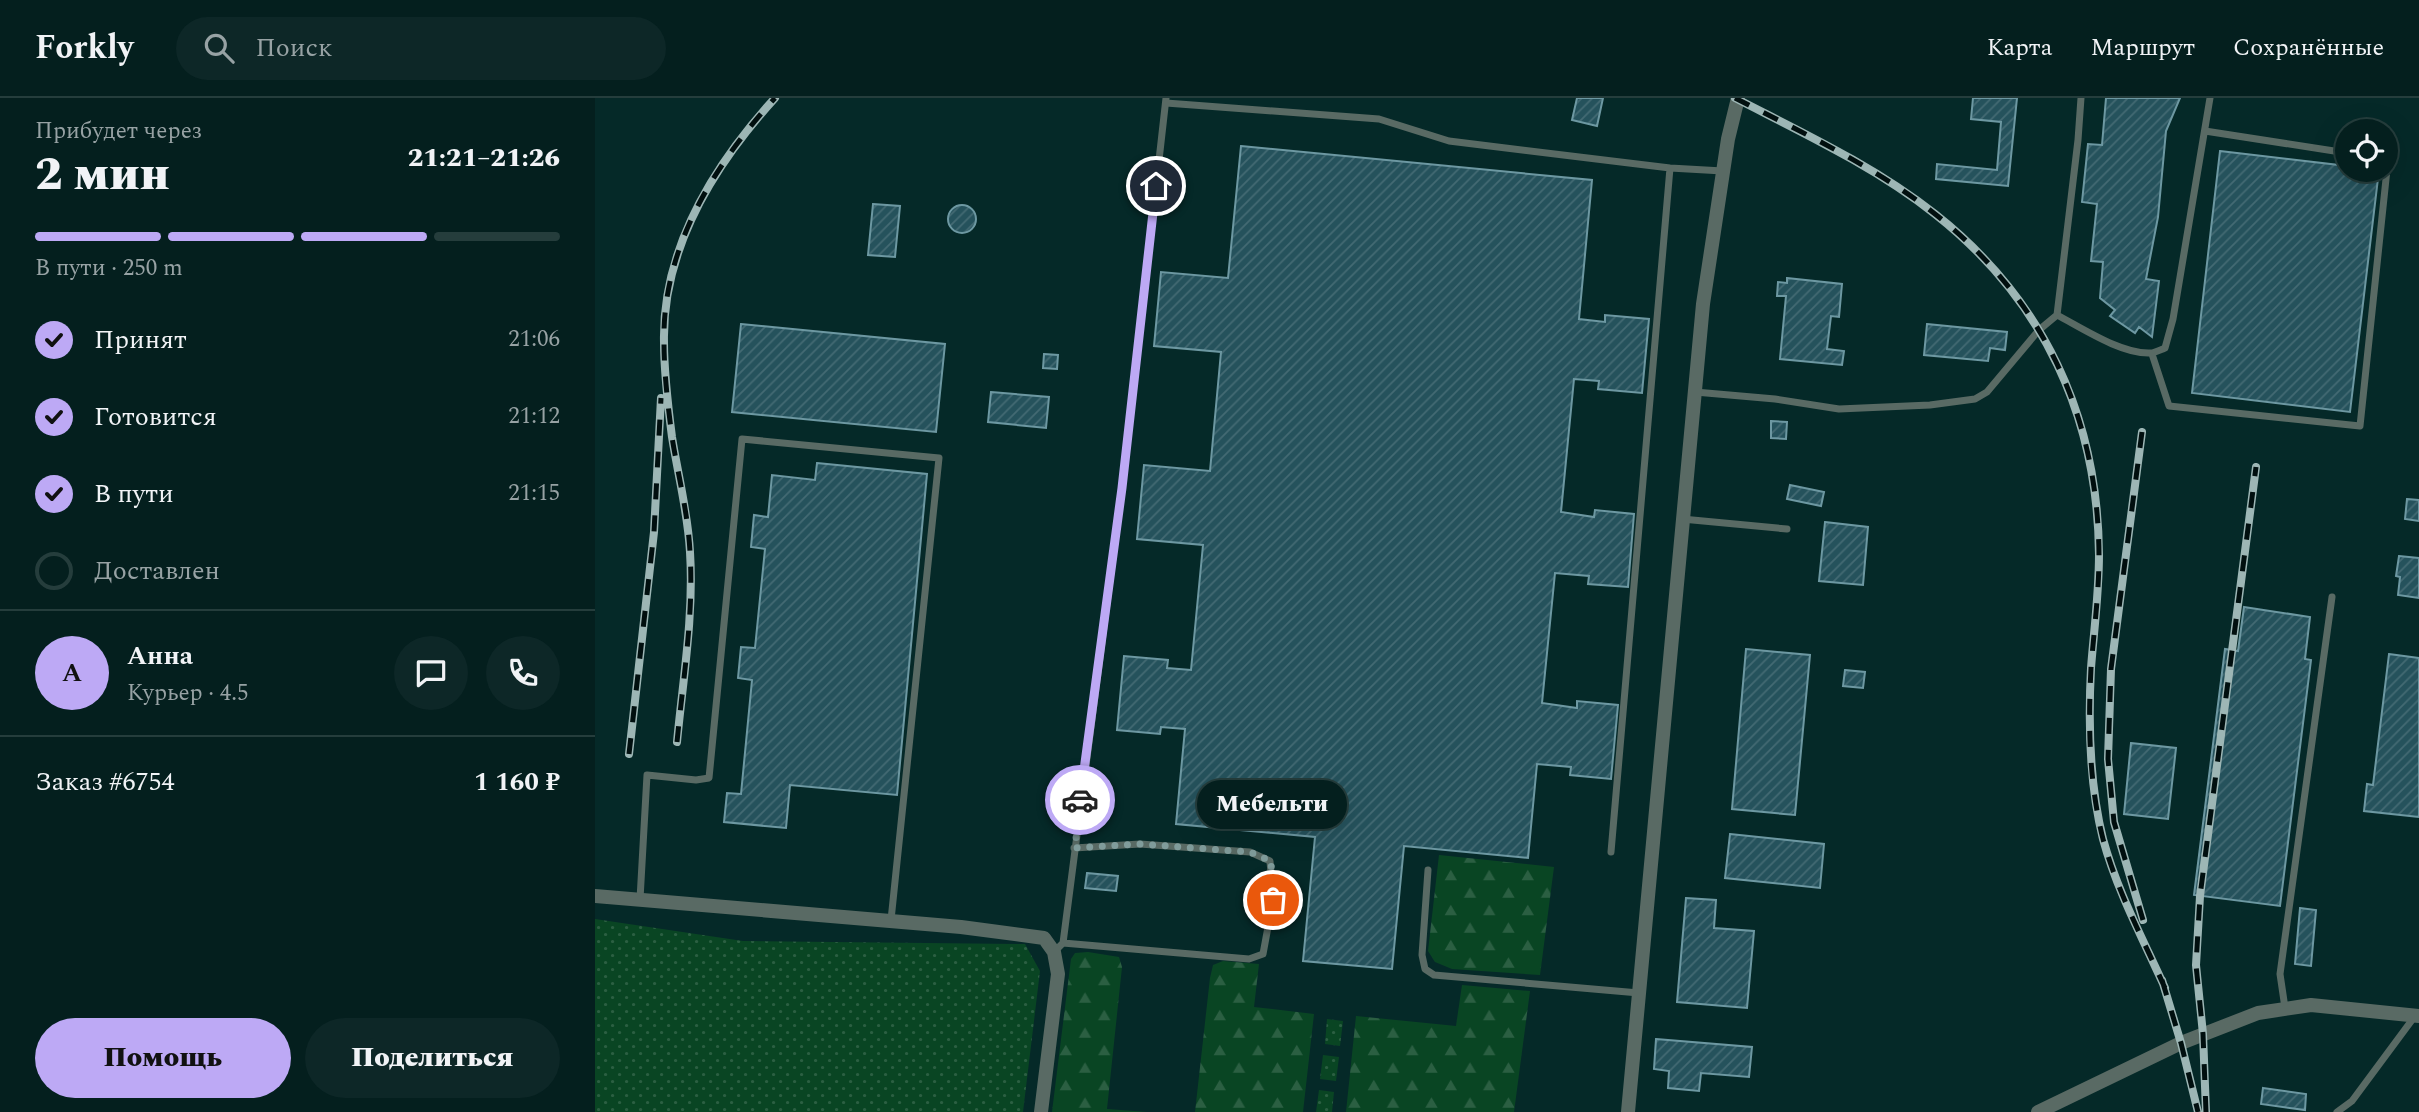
<!DOCTYPE html>
<html lang="ru">
<head>
<meta charset="utf-8">
<style>
  body { margin:0; font-family:Spectral,serif; background:#0d2727; color:#f1f3f6; height:100vh; display:flex; flex-direction:column; font-size:26px; white-space:nowrap }
  * { box-sizing:border-box; margin:0 }
  p { font-size:23px; color:#97a2a4 }
  .icon { flex:none; width:38px; height:38px; fill:none; stroke:currentColor; stroke-width:2; stroke-linecap:round; stroke-linejoin:round }
  .map { position:relative; flex:1; overflow:hidden }
  .sheet { display:flex; flex-direction:column; background:#041f1e; width:595px }
  .sheet>* { flex:none }
  .controls { position:absolute; left:1740px; top:21px; display:grid; gap:14px }
  .controls a { display:grid; place-items:center; width:63px; height:63px; border-radius:50%; background:#041f1e; box-shadow:0 7px 28px #0002,0 0 0 2px #253d3c; font-size:35px }
  .pin { position:absolute; display:grid; place-items:center; width:60px; height:60px; color:#fff; margin:-30px; border:4px solid #fff; border-radius:50%; box-shadow:0 2px 7px #0007 }
  .courier { position:absolute; display:grid; place-items:center; width:70px; height:70px; margin:-35px; border:5px solid #bda9f5; border-radius:50%; background:#fff; color:#222; box-shadow:0 2px 9px #0007 }
  .bubble { position:absolute; height:49px; border-radius:24px; background:#041f1e; box-shadow:0 7px 28px #0002,0 0 0 2px #253d3c; font-size:23px; font-weight:800; line-height:49px; text-align:center }
  .summary em { font-style:normal; font-weight:800 }
  .summary div { display:flex; flex-direction:column-reverse }
  .summary { display:flex; align-items:center; justify-content:space-between; height:119px; padding:0 35px }
  h1 { font-size:46px; font-weight:800; line-height:52px }
  .bar { display:grid; grid-template-columns:repeat(4,1fr); gap:10px 7px; align-content:center; height:84px; padding:0 35px }
  .bar i { height:9px; border-radius:5px; background:#253d3c }
  .bar .current { background:#bda9f5 }
  .bar p { grid-column:span 4 }
  .line { display:flex; align-items:center; gap:18px; padding:0 35px; border-top:2px solid #253d3c }
  .line div { flex:1 }
  .round { display:grid; place-items:center; flex:none; width:74px; height:74px; border-radius:37px; background:#0d2727 }
  ol { padding:0 35px; list-style:none }
  li { display:flex; align-items:center; gap:21px; height:77px }
  li p { margin-inline-start:auto }
  li .icon { padding:7px; border-radius:50%; background:#bda9f5; color:#111; stroke-width:4 }
  li:last-child { color:#97a2a4 }
  li i { width:38px; height:38px; border:4px solid #253d3c; border-radius:50% }
  .primary-button { display:flex; gap:14px; margin-top:auto; padding:14px 35px }
  .primary-button a { flex:1; height:80px; border-radius:42px; background:#bda9f5; color:#111; font-size:28px; font-weight:800; line-height:80px; text-align:center }
  .primary-button a+a { background:#0d2727; color:#f1f3f6 }
  header { display:flex; align-items:center; gap:42px; box-sizing:border-box; height:98px; padding:0 35px; background:#041f1e; border-bottom:2px solid #253d3c }
  header strong { font-size:33px }
  nav { display:flex; gap:38px; margin-inline-start:auto; font-size:24px }
  .search { width:490px; height:63px; background:#0d2727; display:flex; align-items:center; gap:18px; box-sizing:border-box; padding:0 24px; border-radius:38px; color:#97a2a4; font-size:26px }
  main { display:flex; flex:1; min-height:0 }
  .map>svg:first-child { display:block }
  .grass { fill:url(#grass-dots) }
  .forest { fill:url(#forest-firs) }
  .building { fill:url(#building-hatch); stroke:#6d98a2; stroke-width:2 }
  .lines { fill:none; stroke-linecap:round; stroke-linejoin:round }
  .service { stroke:#596a64; stroke-width:7 }
  .minor { stroke:#596a64; stroke-width:14 }
  .rail-casing { stroke:#9db6b5; stroke-width:8 }
  .rail { stroke:#010f0f; stroke-width:5; stroke-dasharray:16; stroke-linecap:butt }
  .done { stroke:#809c9b; stroke-width:7; stroke-dasharray:0 12.6 }
  .route { stroke:#bda9f5; stroke-width:9 }
</style>
</head>
<body>
<header>
<strong>Forkly</strong>
<div class="search"><svg class="icon" aria-label="search" viewBox="0 0 24 24"><circle cx="10" cy="10" r="6"/><path d="M15 15l6 6"/></svg>Поиск</div>
<nav><a>Карта</a><a>Маршрут</a><a>Сохранённые</a></nav>
</header>
<main>
<section class="sheet">
<div class="summary"><div><h1>2 мин</h1><p>Прибудет через</p></div><em>21:21–21:26</em></div>
<div class="bar"><i class="current"></i><i class="current"></i><i class="current"></i><i></i><p>В пути · 250 m</p></div>
<ol>
<li><svg class="icon" aria-label="check" viewBox="0 0 24 24"><path d="M5 12l5 5 9-10"/></svg>Принят<p>21:06</p></li>
<li><svg class="icon" aria-label="check" viewBox="0 0 24 24"><path d="M5 12l5 5 9-10"/></svg>Готовится<p>21:12</p></li>
<li><svg class="icon" aria-label="check" viewBox="0 0 24 24"><path d="M5 12l5 5 9-10"/></svg>В пути<p>21:15</p></li>
<li><i></i>Доставлен</li>
</ol>
<div class="line" style="height:126px"><b class="round" style="background:#bda9f5;color:#111">А</b><div><b>Анна</b><p>Курьер · 4.5</p></div><a class="round"><svg class="icon" aria-label="chat" viewBox="0 0 24 24"><path d="M4 5h16v11H9l-5 4z"/></svg></a><a class="round"><svg class="icon" aria-label="phone" viewBox="0 0 24 24"><path d="M5 4h4l2 5-3 2q2 4 5 5l2-3 5 2v4C11 20 4 13 5 4z"/></svg></a></div>
<div class="line" style="height:91px"><div>Заказ #6754</div><b>1 160 ₽</b></div>
<div class="primary-button"><a>Помощь</a><a>Поделиться</a></div>
</section>
<div class="map">
<svg width="1824" height="1014" viewBox="0 0 1824 1014">
  <defs>
    <pattern id="grass-dots" width="8" height="8" patternUnits="userSpaceOnUse" patternTransform="scale(1.75)"><rect width="8" height="8" fill="#094523"/><path d="M2 2h.1M6 6h.1" fill="none" stroke="#2b5f42" stroke-width="1.8" stroke-linecap="round"/></pattern>
    <pattern id="forest-firs" width="22" height="20" patternUnits="userSpaceOnUse" patternTransform="scale(1.75)"><rect width="22" height="20" fill="#094523"/><path d="M5 1l3.5 6h-7zM16 11l3.5 6h-7z" fill="#2b5f42"/></pattern>
    <pattern id="building-hatch" width="6" height="6" patternUnits="userSpaceOnUse" patternTransform="scale(1.75)"><rect width="6" height="6" fill="#25525c"/><path d="M-1 1l2-2M0 6l6-6M5 7l2-2" fill="none" stroke="#436a73"/></pattern>
  </defs>
  <rect width="100%" height="100%" fill="#052928"/>
  <path class="grass" d="M0 821 148 843 430 846 445 873 428 1014H0Z
    M732 921 748 923 745 948 730 946Z
    M728 957 744 959 741 983 725 981Z
    M724 992 739 994 737 1014H721Z"/>
  <path class="forest" d="M844 757 959 769 945 877 857 871 840 864 833 853Z
    M493 854 524 859 527 869 512 1011 552 1014H457L476 861 480 855Z
    M628 863 664 866 659 909 719 916 708 1014H600L615 880 618 867Z
    M867 887 935 893 919 1014H751L761 918 861 928Z"/>
  <path class="building" d="M982 0H1008L1002 28 977 22Z
    M1378 0H1422L1413 88 1341 81 1342 66 1402 72 1406 24 1376 21Z
    M1511 0H1585L1571 33 1563 119 1551 181 1564 183 1557 239 1544 229 1540 235 1515 218 1520 212 1505 200 1508 164 1496 163 1502 106 1487 104 1493 46 1507 47Z
    M646 48 997 82 984 221 1010 224V217L1054 221 1047 295 1003 291 1004 283 979 281 966 414 999 419 1000 412 1039 416 1033 489 993 486 994 478 960 475 947 605 982 610V603L1023 607 1016 681 975 677 976 669 942 666 933 760 809 748 797 871 708 863 720 739 581 726 590 631 566 629 565 636 522 632 529 558 573 562 572 570 596 572 608 447 542 441 549 367 615 373 626 254 559 248 566 174 633 180Z
    M1625 53 1752 68V72H1784L1755 314 1597 295Z
    M278 106 305 108 300 159 273 157Z
    M353 121a14 14 0 1 1 28 0a14 14 0 1 1-28 0Z
    M1192 180 1247 186 1244 219 1236 218 1232 251 1249 253 1247 267 1185 261 1191 198H1182L1183 184 1192 185Z
    M146 226 350 246 341 334 137 314Z
    M1332 226 1412 234 1410 252 1395 250 1393 263 1329 257Z
    M449 256 463 257 462 271 448 270Z
    M396 294 454 299 451 330 393 324Z
    M1176 323 1192 324 1191 341 1176 340Z
    M222 365 332 376 302 697 195 687 191 730 129 724 132 695 146 696 157 582 143 580 146 549 160 550 170 451 156 449 159 417 173 419 177 377 220 382Z
    M1195 387 1229 394 1226 408 1192 401Z
    M1812 401 1824 402V423L1810 421Z
    M1230 424 1273 429 1268 487 1224 483Z
    M1804 458 1824 460V500L1803 497 1805 479 1801 478Z
    M1649 509 1715 519 1710 561 1716 562 1685 808 1599 797 1630 551 1643 553Z
    M1151 551 1215 557 1200 717 1137 711Z
    M1794 556 1824 560V719L1769 713 1772 686 1778 687Z
    M1250 572 1270 574 1268 590 1248 588Z
    M1536 645 1581 650 1573 721 1529 716Z
    M1135 736 1229 746 1225 790 1130 780Z
    M492 775 523 778 521 793 490 790Z
    M1091 800 1121 802 1119 830 1159 833 1152 910 1082 904Z
    M1705 810 1721 812 1716 868 1700 866Z
    M1061 941 1157 949 1154 979 1106 975 1104 993 1073 990 1074 973 1059 971Z
    M1668 990 1711 996 1710 1012 1666 1006Z"/>
  <g class="lines">
    <path class="service" d="M571 5 784 21 854 43 1075 70 1128 73
      M1610 33 1752 55
      M1462 217 1483 42 1486 0
      M1557 256 1574 308 1765 328 1793 62 1790 61
      M1100 294 1180 301 1244 311 1335 307 1380 301 1392 294 1444 232 1462 217C1487 230 1526 256 1555 255 1560 255 1565 252 1570 250L1578 221 1615 0
      M1087 421 1192 431
      M1016 754 1075 70
      M833 772 827 857 830 871 839 877 1044 895
      M45 801 52 677 101 682 114 680 147 341 344 360 296 822
      M468 845 654 861 668 856 678 802 675 763 655 754 545 746 479 750
      M459 854 468 845 527 390 571 0
      M1690 910 1685 876 1737 499
      M1742 1014 1757 1003 1820 918"/>
    <path class="minor" d="M0 798 366 829 449 840 459 854 463 876 446 1014
      M1033 1014 1108 206 1133 41 1143 0
      M1443 1014 1586 945 1663 915 1716 907 1824 918"/>
    <defs>
      <path id="rail" d="M1140 0C1208 35 1279 68 1340 116 1449 202 1503 319 1504 457 1504 495 1499 532 1496 570 1493 627 1494 685 1508 741 1522 793 1548 841 1570 890
        M1547 334 1516 571 1513 661 1519 724 1548 822
        M82 644C88 581 99 517 95 454 93 415 83 377 77 339 73 308 69 275 69 244 67 150 119 67 180 0
        M34 656 59 434 66 300
        M1567 882 1586 945 1603 1014
        M1611 1014 1608 936 1601 867 1605 798 1661 369"/>
    </defs>
    <use href="#rail" class="rail-casing"/>
    <use href="#rail" class="rail"/>
  </g>
  <g class="lines">
    <path class="done" d="M485 702 480 750 545 746 655 754 676 763 678 802"/>
    <path class="route" d="M485 702 527 390 561 88"/>
  </g>
</svg>
<div class="controls">
<a><svg class="icon" aria-label="locate" viewBox="0 0 24 24"><circle cx="12" cy="12" r="6"/><path d="M12 2v4M12 18v4M2 12h4M18 12h4"/></svg></a>
</div>
<div class="pin" style="left:678px;top:802px;background:#ea580c"><svg class="icon" aria-label="bag" viewBox="0 0 24 24"><path d="M5 8h14l-1 12H6zM9 8a3 3 0 0 1 6 0"/></svg></div>
<div class="pin" style="left:561px;top:88px;background:#1f2937"><svg class="icon" aria-label="home" viewBox="0 0 24 24"><path d="M3 11l9-7 9 7M6 9v11h12V9"/></svg></div>
<div class="courier" style="left:485px;top:702px"><svg class="icon" aria-label="car" viewBox="0 0 24 24"><path d="M5 17H2v-5l4-1 3-4h7l3 4 3 1v5h-3M9 17h6M6 11h13"/><circle cx="7" cy="17" r="2"/><circle cx="17" cy="17" r="2"/></svg></div>
<div class="bubble" style="left:602px;top:682px;width:150px">Мебельти</div>
</div>
</main>
</body>
</html>
